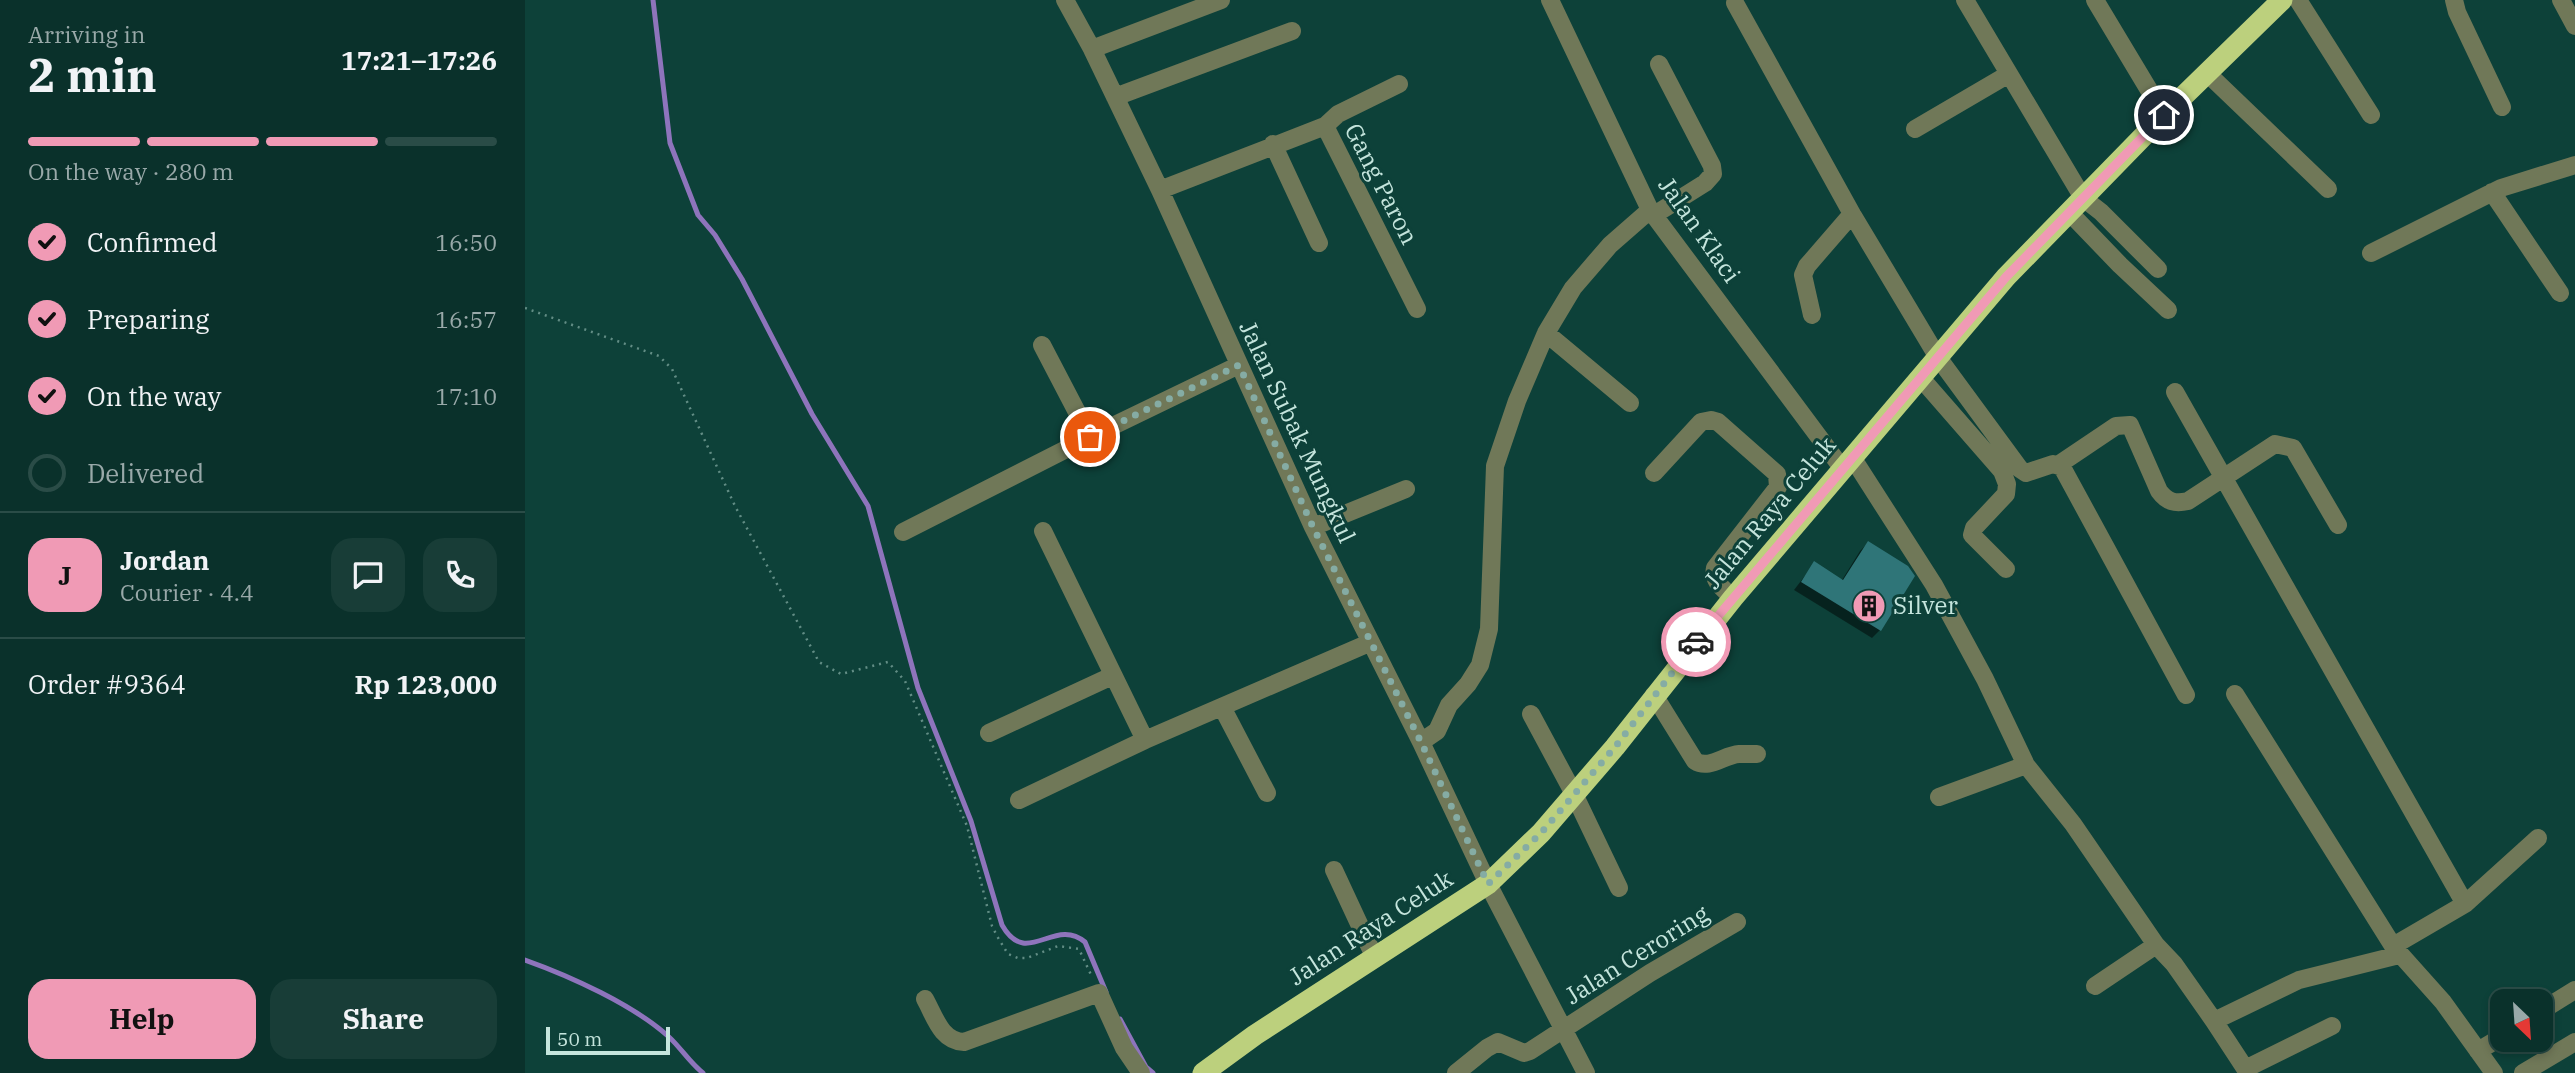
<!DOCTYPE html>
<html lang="en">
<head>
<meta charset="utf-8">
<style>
  body { margin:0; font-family:"IBM Plex Serif",serif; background:#183d37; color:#f1f3f6; height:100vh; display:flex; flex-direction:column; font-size:26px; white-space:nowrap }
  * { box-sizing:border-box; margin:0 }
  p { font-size:23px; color:#99a9a9 }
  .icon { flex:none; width:38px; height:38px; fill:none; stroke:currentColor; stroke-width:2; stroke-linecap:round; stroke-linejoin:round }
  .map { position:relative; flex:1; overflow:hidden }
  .sheet { display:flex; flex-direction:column; background:#0a312b; width:525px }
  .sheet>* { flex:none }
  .needle { width:46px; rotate:155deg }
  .buttons { position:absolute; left:1965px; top:989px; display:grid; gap:14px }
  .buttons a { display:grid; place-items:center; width:63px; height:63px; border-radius:14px; background:#0a312b; box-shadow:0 4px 10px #0003,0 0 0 2px #2a4c47; font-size:35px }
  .scale { position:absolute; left:21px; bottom:18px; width:124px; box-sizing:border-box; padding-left:7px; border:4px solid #c5e5dd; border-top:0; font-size:19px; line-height:24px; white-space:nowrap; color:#c5e5dd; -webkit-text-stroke:5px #0d4139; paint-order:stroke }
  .pin { position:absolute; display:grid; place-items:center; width:60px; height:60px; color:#fff; margin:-30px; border:4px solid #fff; border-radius:50%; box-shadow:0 2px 7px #0007 }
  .courier { position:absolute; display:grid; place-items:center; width:70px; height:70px; margin:-35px; border:5px solid #f09ab5; border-radius:50%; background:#fff; color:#222; box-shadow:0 2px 9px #0007 }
  .headline em { font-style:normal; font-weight:700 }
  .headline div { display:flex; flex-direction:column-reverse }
  .headline { display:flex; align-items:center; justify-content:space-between; height:119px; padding:0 28px }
  h1 { font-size:46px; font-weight:700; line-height:52px }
  .bar { display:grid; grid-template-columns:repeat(4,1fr); gap:10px 7px; align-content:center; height:84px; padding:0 28px }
  .bar i { height:9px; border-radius:5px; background:#2a4c47 }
  .bar .selected { background:#f09ab5 }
  .bar p { grid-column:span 4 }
  .line { display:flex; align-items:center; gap:18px; padding:0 28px; border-top:2px solid #2a4c47 }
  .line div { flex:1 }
  .round { display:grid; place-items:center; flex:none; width:74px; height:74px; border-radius:21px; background:#183d37 }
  ol { padding:0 28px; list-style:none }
  li { display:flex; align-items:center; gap:21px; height:77px }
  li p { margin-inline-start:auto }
  li .icon { padding:7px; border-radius:50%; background:#f09ab5; color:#111; stroke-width:4 }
  li:last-child { color:#99a9a9 }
  li i { width:38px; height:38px; border:4px solid #2a4c47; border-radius:50% }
  .button { display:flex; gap:14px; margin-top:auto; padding:14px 28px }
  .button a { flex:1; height:80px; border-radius:21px; background:#f09ab5; color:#111; font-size:28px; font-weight:700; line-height:80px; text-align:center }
  .button a+a { background:#183d37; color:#f1f3f6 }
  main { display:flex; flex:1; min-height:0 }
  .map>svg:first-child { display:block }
  .shadow { fill:#0007 }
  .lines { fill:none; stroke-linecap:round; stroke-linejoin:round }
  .stream { stroke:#8e74bc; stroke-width:5 }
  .building { fill:#2f7578 }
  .path { stroke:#628d85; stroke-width:2.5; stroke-dasharray:2 5; stroke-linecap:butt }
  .minor { stroke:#707858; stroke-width:18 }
  .highway { stroke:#bcd07d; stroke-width:21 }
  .done { stroke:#85aca4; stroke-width:7; stroke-dasharray:0 12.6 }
  .route { stroke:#f09ab5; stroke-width:9 }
  .labels { text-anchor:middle; stroke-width:6; stroke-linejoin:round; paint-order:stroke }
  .street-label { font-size:24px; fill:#c5e5dd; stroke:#0d4139 }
  .poi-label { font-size:24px; fill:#c5e5dd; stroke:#0d4139; text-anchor:start }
</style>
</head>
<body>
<main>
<section class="sheet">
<div class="headline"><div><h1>2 min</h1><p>Arriving in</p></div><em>17:21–17:26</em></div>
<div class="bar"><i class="selected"></i><i class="selected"></i><i class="selected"></i><i></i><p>On the way · 280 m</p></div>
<ol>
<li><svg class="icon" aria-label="check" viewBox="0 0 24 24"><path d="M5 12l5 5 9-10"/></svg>Confirmed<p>16:50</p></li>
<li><svg class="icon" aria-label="check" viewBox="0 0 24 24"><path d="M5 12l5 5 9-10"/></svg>Preparing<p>16:57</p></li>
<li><svg class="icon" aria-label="check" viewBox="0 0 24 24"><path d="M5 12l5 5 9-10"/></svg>On the way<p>17:10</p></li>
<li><i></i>Delivered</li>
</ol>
<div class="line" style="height:126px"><b class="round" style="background:#f09ab5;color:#111">J</b><div><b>Jordan</b><p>Courier · 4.4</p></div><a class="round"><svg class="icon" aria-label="chat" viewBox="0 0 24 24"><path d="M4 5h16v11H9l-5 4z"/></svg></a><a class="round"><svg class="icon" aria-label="phone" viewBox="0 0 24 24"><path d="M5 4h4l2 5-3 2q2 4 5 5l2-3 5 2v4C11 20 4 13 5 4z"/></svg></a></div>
<div class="line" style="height:91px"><div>Order #9364</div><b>Rp 123,000</b></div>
<div class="button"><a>Help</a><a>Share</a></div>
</section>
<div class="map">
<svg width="2050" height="1073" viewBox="0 0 2050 1073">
  <rect width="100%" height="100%" fill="#0d4139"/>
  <path class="shadow" d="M1343 543 1355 630 1347 638 1269 590 1289 564 1317 580 1335 551Z"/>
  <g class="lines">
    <path class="stream" d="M128 0 145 143 173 215 190 235 217 279 287 414 343 506 393 688 446 821 477 925C502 969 529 916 560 942L581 992
      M0 960C45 976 109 1005 144 1037 156 1048 165 1063 178 1073
      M595 1019 621 1067 628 1073"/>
  </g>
  <path class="building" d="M1343 541 1383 566 1390 576 1356 631 1276 582 1289 561 1318 580Z"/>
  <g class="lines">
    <path class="path" d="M0 308 134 356 147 369 210 506 294 662 316 674 363 662 380 681 442 826 467 926 472 936 483 954 493 958H502L533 946 554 949 567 977"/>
    <path class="minor" d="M540 0 567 49 635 190 788 527 896 742 963 884 1061 1073
      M1025 0 1125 210 1317 468
      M1440 0 1558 198 1576 212 1633 269
      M1570 0 1639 115
      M1773 0 1846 115
      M1929 0 1932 12 1977 107
      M2036 0 2050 26
      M1210 3 1327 214 1412 356 1495 469 1501 473 1528 464 1537 467 1661 695
      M567 49 696 0
      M1682 73 1803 189
      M590 97 767 31
      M800 126 892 309
      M1390 129 1484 74
      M748 144 794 243
      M635 190 800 126 813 114 874 84
      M1967 192 2035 293
      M1544 212 1595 265 1643 310
      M1129 215 1180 183 1188 174 1187 166 1134 64
      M1846 253 1976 188 2050 165
      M1287 315 1278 275 1282 266 1327 214
      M1021 333 1105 403
      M517 345 565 437
      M1395 377 1477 471 1482 484 1481 494 1449 528 1447 535 1481 569
      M1650 392 1940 904
      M1327 457 1409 585 1460 679 1501 765 1548 824 1631 945 1649 964 1689 1021 1723 1073
      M1533 465 1591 426 1605 425 1634 491C1642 502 1650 504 1663 501L1750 444 1768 448 1813 525
      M1129 473 1176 422 1186 420 1193 422 1252 474 1253 487 1190 568C1187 582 1199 589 1208 598
      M788 527 881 489
      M518 531 620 740
      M378 532 565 437 714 365
      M1710 694 1868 946
      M1129 695 1170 761C1184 770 1199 755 1214 754 1220 754 1226 754 1232 754
      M697 707 742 793
      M1006 714 1049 794 1094 888
      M464 733 587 676
      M896 742 912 731 924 705 943 684 955 665 964 629 970 466 992 401 1021 333 1048 288 1085 245 1125 210
      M1414 797 1501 765
      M494 800 620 740 844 643
      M809 870 849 956
      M1570 986 1631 945
      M400 999C410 1017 416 1041 439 1042L574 993 599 1048 616 1073
      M2016 1011 2050 990
      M1689 1021 1774 980 1874 955
      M1953 1051 1978 1036
      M1722 1068 1807 1026
      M931 1073 962 1048 973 1042 999 1053 1005 1051 1125 973 1212 922
      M1969 1073 1918 1002 1868 946 1940 904 2013 838
      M1998 1073 2050 1042"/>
    <path class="highway" d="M678 1073 730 1035 963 884 1016 833 1090 747 1208 598 1481 277 1639 115 1757 0"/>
  </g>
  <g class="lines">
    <path class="done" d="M565 437 714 365 788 527 896 742 963 884 1016 833 1090 747 1171 642"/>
    <path class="route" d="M1171 642 1481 277 1639 115"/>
  </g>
  <defs>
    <symbol id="building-disc" viewBox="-11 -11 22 22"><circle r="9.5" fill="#f09ab5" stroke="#0d4139"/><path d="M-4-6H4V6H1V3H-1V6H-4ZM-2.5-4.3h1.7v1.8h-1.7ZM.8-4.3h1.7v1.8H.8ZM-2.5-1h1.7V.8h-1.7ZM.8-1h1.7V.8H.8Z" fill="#111"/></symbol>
  </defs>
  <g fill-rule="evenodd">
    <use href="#building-disc" x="1325" y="587" width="38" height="38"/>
  </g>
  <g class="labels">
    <g class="street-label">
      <text transform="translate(856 184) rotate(63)" y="8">Gang Paron</text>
      <text transform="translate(1174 230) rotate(55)" y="8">Jalan Klaci</text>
      <text transform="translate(772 432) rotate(65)" y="8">Jalan Subak Mungkul</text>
      <text transform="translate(1245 513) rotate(-50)" y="8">Jalan Raya Celuk</text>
      <text transform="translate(846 928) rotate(-33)" y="8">Jalan Raya Celuk</text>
      <text transform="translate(1112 955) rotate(-32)" y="8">Jalan Ceroring</text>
    </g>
    <g class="poi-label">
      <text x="1368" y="614">Silver</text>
    </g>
  </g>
</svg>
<div class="buttons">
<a><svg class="needle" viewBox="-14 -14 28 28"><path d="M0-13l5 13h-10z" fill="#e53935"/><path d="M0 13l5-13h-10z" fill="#99a9a9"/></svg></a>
</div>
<div class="scale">50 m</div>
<div class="pin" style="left:565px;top:437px;background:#ea580c"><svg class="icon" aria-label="bag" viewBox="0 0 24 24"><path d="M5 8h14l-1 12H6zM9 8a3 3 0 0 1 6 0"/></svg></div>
<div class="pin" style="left:1639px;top:115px;background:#1f2937"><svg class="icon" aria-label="home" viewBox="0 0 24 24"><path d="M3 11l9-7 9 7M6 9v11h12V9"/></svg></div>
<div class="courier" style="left:1171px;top:642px"><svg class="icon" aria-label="car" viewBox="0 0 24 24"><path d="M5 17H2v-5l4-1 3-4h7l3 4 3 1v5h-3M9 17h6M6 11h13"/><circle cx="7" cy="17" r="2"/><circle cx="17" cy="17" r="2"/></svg></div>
</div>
</main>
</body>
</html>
